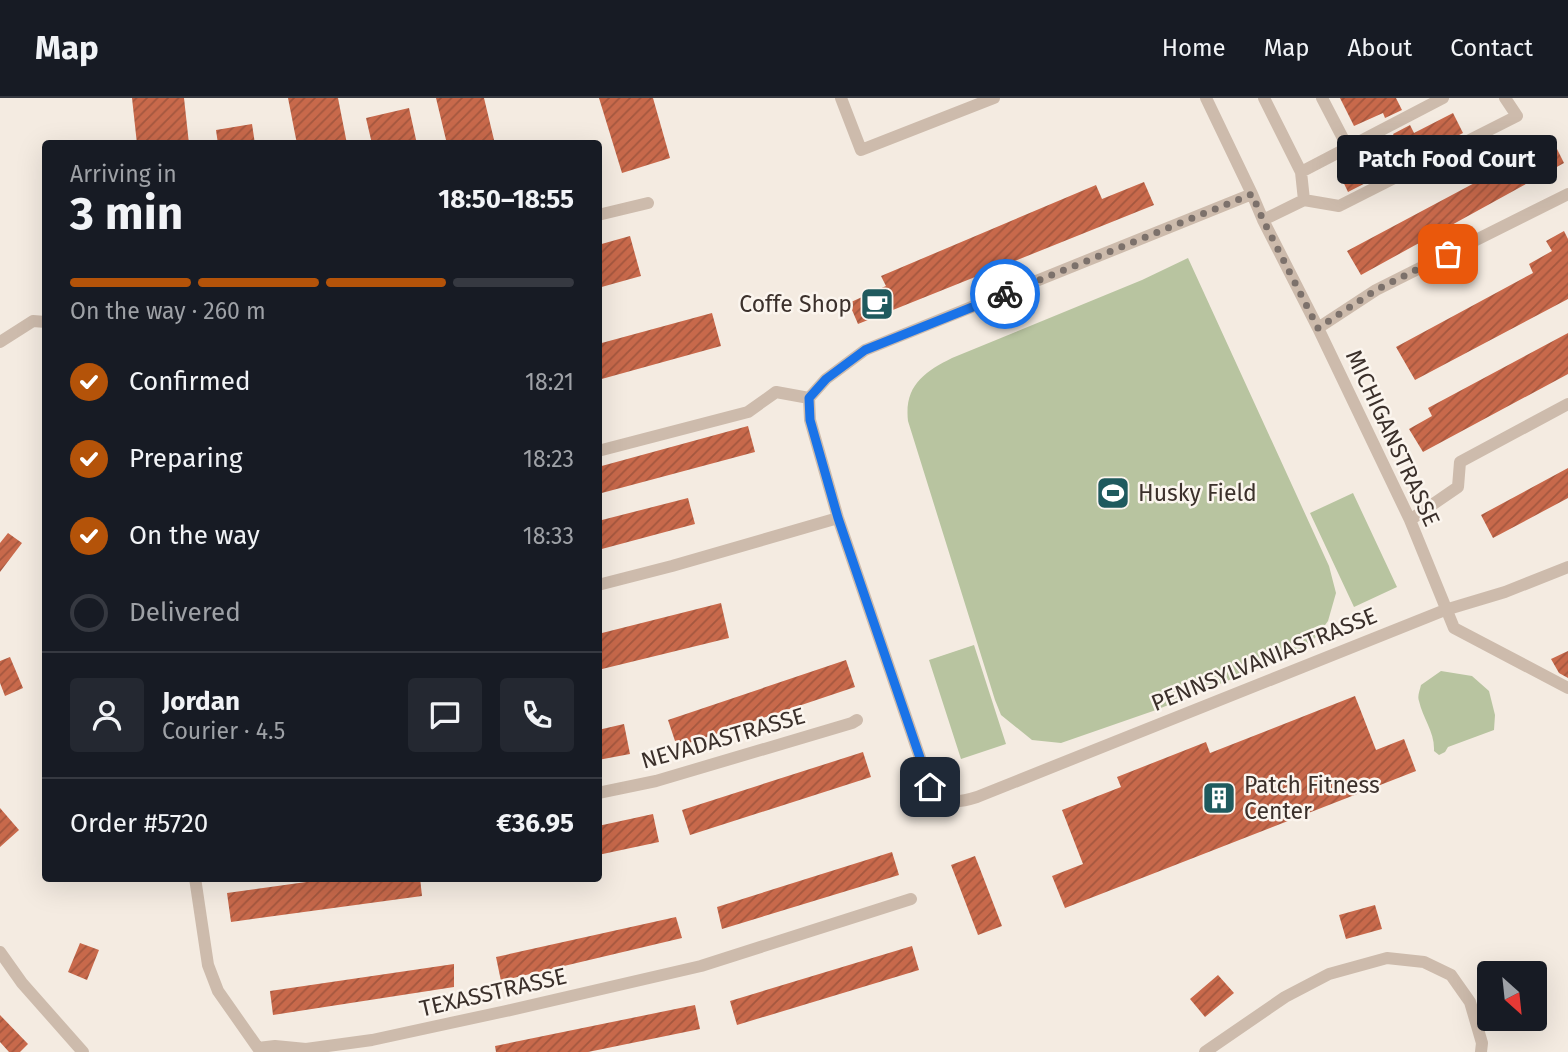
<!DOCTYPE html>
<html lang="en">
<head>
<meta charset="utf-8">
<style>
  body { margin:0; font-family:"Fira Sans",sans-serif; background:#242831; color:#f1f3f6; height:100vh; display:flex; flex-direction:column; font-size:26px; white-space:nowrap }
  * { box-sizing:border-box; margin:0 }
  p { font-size:23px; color:#9ea1a6 }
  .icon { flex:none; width:38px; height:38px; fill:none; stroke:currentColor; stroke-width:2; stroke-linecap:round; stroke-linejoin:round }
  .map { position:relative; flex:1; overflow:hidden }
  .details { position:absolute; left:42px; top:42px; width:560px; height:742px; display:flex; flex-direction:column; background:#171b24; border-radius:7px; box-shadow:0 7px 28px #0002 }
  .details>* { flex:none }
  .needle { width:46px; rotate:153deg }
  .controls { position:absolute; left:1477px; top:863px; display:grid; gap:14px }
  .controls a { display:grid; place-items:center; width:70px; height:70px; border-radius:7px; background:#171b24; box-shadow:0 7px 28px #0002; font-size:35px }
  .pin { position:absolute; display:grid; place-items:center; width:60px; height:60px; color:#fff; margin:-30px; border-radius:14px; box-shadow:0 4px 10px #0006 }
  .courier { position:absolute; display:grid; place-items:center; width:70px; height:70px; margin:-35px; border:5px solid #1a73e8; border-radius:50%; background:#fff; color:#222; box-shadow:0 2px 9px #0007 }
  .bubble { position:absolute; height:49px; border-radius:7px; background:#171b24; box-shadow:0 7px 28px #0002; font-size:23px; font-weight:700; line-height:49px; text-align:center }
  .headline em { font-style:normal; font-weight:700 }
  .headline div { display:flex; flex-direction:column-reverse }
  .headline { display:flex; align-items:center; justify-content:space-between; height:119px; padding:0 28px }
  h1 { font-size:46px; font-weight:700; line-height:52px }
  .bar { display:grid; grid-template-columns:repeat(4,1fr); gap:10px 7px; align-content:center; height:84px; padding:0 28px }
  .bar i { height:9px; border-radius:5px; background:#363941 }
  .bar .on { background:#b45309 }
  .bar p { grid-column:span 4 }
  .line { display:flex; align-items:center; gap:18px; padding:0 28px; border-top:2px solid #363941 }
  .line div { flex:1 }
  .round { display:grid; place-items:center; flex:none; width:74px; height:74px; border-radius:7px; background:#242831 }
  ol { padding:0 28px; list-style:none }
  li { display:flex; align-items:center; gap:21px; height:77px }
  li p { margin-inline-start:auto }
  li .icon { padding:7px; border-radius:50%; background:#b45309; color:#fff; stroke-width:4 }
  li:last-child { color:#9ea1a6 }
  li i { width:38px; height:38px; border:4px solid #363941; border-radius:50% }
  header { display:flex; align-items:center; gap:42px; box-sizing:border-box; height:98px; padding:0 35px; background:#171b24; border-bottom:2px solid #363941 }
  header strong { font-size:33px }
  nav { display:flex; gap:38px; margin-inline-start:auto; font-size:24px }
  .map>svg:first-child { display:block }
  .pitch { fill:#b8c4a0 }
  .building { fill:url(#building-hatch) }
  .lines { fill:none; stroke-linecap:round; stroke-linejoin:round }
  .street { stroke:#cdbbac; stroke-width:12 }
  .done { stroke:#7c716b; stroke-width:7; stroke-dasharray:0 12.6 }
  .route { stroke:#1a73e8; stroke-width:9 }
  .labels { text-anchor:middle; stroke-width:5; stroke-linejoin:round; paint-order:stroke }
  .poi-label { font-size:23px; fill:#3b302b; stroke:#fbf5ee; text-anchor:start }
  .street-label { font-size:23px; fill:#3b302b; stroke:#fbf5ee }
</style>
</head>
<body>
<header>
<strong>Map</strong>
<nav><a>Home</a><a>Map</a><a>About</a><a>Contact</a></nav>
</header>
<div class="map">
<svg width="1568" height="954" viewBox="0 0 1568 954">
  <defs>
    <pattern id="building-hatch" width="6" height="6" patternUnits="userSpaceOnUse" patternTransform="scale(1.75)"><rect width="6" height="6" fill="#c8694b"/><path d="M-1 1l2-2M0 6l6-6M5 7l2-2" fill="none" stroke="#a4573f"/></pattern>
  </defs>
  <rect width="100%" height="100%" fill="#f4ebe1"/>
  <path class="pitch" d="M1188 160 1329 468 1336 495 1328 523 1317 538 1300 553 1156 612 1061 645 1032 642 1001 617 995 602 908 323C904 288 924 274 952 260L1142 182Z
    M1353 395 1397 489 1354 509 1310 415Z
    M974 547 1006 646 961 661 929 562Z
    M1441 573 1472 578 1489 593 1495 617 1494 632 1448 649 1445 654 1439 657 1434 653C1435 634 1423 621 1419 603 1417 598 1420 592 1421 587Z"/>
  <path class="building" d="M132 0H184L189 46H137Z
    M288 0H338L347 46H297Z
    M436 0H484L495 46H447Z
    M599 0H653L670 60 622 75Z
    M1340 0H1396L1402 12 1385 20 1383 15 1354 28Z
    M409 10 417 46H372L366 20Z
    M1453 15 1463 35 1348 94 1338 73 1397 43 1393 36 1410 27 1414 35Z
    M252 26 255 46H218L216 32Z
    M1553 43 1564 65 1361 177 1347 153Z
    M1144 84 1154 107 858 226 849 205 886 188 881 178 1096 87 1102 101Z
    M1564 133 1568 141V201L1415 282 1396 249 1533 175 1529 166 1552 153 1546 143Z
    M630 138 641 178 598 190V147Z
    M712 215 721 248 598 282V246Z
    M1568 235V276L1423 354 1409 331 1432 318 1428 310Z
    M748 328 755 354 598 396V369Z
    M1568 370V400L1493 440 1481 417Z
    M688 400 695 426 598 452V423Z
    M8 435 22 445 0 474V445Z
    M721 505 729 540 598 572V536Z
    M1568 553V580L1559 575 1551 561Z
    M10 559 23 590 5 598 0 585V563Z
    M846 562 855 589 677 649 668 622Z
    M1355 598 1376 652 1404 641 1416 673 1065 810 1052 778 1083 766 1062 712 1121 689 1117 679 1206 644 1210 655Z
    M624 626 630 656 598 662V632Z
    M863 654 871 679 690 737 682 712Z
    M0 710 19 732 0 749Z
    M653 716 659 744 598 757V728Z
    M892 754 899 777 722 831 717 809Z
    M975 758 1002 828 978 837 951 767Z
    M335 780H420L422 798 231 824 227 795Z
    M1375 807 1382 831 1346 841 1339 817Z
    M676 819 682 840 501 883 496 859Z
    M80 845 99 852 87 882 68 874Z
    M912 848 919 872 737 927 730 903Z
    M454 866V889L273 917 270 893Z
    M1218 877 1234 895 1205 919 1190 901Z
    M695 907 700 931 588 954H496L495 948Z
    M0 917 28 946 20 954H9L0 944Z"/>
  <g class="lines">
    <path class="street" d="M841 0 861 52 994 0
      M1206 0 1252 96 1263 122 1318 230 1410 422 1454 530 1568 590
      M1264 0 1301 74
      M1322 0 1348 50
      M1304 102 1339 108 1517 18 1505 0
      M598 117 648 105
      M1263 122 1304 102 1301 74 1443 0
      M1318 230 1376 192 1568 96
      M0 244 33 223 46 224
      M809 300 810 322 838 420 930 689C946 706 955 706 977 699L1445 512 1505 494 1568 469
      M809 300 826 281 865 252 1252 96
      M598 353 748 314 776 294 809 300
      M1410 422 1458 389 1460 364 1568 306
      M598 487 672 468 838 420
      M598 695 656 683 852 625 857 622
      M195 780 208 867 218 893 258 950 275 948 306 951 372 942 506 913 701 868 911 801
      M0 854 22 885 83 954
      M1205 954 1285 899 1329 876 1387 860 1424 864 1451 877 1470 904 1482 945 1481 954"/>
  </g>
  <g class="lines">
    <path class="done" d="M1005 196 1252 96 1263 122 1318 230 1376 192 1448 156"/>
    <path class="route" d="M930 689 838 420 810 322 809 300 826 281 865 252 1005 196"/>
  </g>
  <defs>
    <symbol id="cafe-square" viewBox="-11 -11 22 22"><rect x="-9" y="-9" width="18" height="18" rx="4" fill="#1f5a5e" stroke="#fbf5ee"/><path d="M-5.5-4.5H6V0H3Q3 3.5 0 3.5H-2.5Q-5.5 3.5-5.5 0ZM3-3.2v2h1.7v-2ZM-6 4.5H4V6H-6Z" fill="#fff"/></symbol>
    <symbol id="stadium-square" viewBox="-11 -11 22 22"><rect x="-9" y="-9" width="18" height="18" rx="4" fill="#1f5a5e" stroke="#fbf5ee"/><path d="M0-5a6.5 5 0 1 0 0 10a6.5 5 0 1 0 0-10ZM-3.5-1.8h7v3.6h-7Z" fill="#fff"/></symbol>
    <symbol id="building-square" viewBox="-11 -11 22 22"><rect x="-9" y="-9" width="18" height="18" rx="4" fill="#1f5a5e" stroke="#fbf5ee"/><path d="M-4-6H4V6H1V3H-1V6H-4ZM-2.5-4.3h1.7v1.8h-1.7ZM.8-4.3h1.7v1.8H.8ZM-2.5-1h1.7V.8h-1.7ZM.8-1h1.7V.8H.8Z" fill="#fff"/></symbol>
  </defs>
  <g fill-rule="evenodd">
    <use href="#cafe-square" x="858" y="187" width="38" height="38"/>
    <use href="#stadium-square" x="1094" y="376" width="38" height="38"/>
    <use href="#building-square" x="1200" y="681" width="38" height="38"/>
  </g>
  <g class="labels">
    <g class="poi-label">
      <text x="852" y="214" text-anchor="end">Coffe Shop</text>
      <text x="1138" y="403">Husky Field</text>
      <text x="1244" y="695">Patch Fitness<tspan x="1244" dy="26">Center</tspan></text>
    </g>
    <g class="street-label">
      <text transform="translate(1393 340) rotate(65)" y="8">MICHIGANSTRASSE</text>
      <text transform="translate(1264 561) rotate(-22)" y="8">PENNSYLVANIASTRASSE</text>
      <text transform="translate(723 640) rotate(-16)" y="8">NEVADASTRASSE</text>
      <text transform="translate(493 894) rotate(-13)" y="8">TEXASSTRASSE</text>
    </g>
  </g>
</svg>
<div class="controls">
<a><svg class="needle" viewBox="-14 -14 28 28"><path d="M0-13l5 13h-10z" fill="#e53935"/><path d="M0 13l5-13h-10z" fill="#9ea1a6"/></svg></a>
</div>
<div class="pin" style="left:1448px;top:156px;background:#ea580c"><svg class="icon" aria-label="bag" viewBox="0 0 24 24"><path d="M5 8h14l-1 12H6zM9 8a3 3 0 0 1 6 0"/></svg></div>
<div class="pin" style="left:930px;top:689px;background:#1f2937"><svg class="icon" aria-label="home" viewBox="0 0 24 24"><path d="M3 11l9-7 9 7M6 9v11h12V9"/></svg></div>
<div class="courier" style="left:1005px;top:196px"><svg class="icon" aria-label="bike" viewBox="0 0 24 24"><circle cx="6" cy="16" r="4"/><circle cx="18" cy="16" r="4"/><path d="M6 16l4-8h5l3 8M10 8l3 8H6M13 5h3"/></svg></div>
<div class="bubble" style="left:1337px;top:37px;width:220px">Patch Food Court</div>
<section class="details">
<div class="headline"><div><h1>3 min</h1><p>Arriving in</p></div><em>18:50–18:55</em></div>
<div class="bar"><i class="on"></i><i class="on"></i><i class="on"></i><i></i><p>On the way · 260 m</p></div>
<ol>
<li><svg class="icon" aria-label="check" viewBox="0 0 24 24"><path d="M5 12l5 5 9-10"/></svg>Confirmed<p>18:21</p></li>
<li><svg class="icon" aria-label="check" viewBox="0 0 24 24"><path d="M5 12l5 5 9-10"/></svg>Preparing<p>18:23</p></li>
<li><svg class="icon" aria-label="check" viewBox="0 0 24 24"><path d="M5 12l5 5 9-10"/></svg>On the way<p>18:33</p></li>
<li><i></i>Delivered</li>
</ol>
<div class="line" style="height:126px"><a class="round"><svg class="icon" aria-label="person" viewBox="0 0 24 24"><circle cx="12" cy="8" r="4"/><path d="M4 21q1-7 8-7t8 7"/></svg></a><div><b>Jordan</b><p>Courier · 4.5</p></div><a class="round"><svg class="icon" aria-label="chat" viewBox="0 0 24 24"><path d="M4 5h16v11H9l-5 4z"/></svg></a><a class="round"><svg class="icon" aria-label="phone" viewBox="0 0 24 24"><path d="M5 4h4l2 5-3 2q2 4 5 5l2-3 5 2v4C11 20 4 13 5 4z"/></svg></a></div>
<div class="line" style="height:91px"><div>Order #5720</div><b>€36.95</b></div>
</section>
</div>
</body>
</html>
